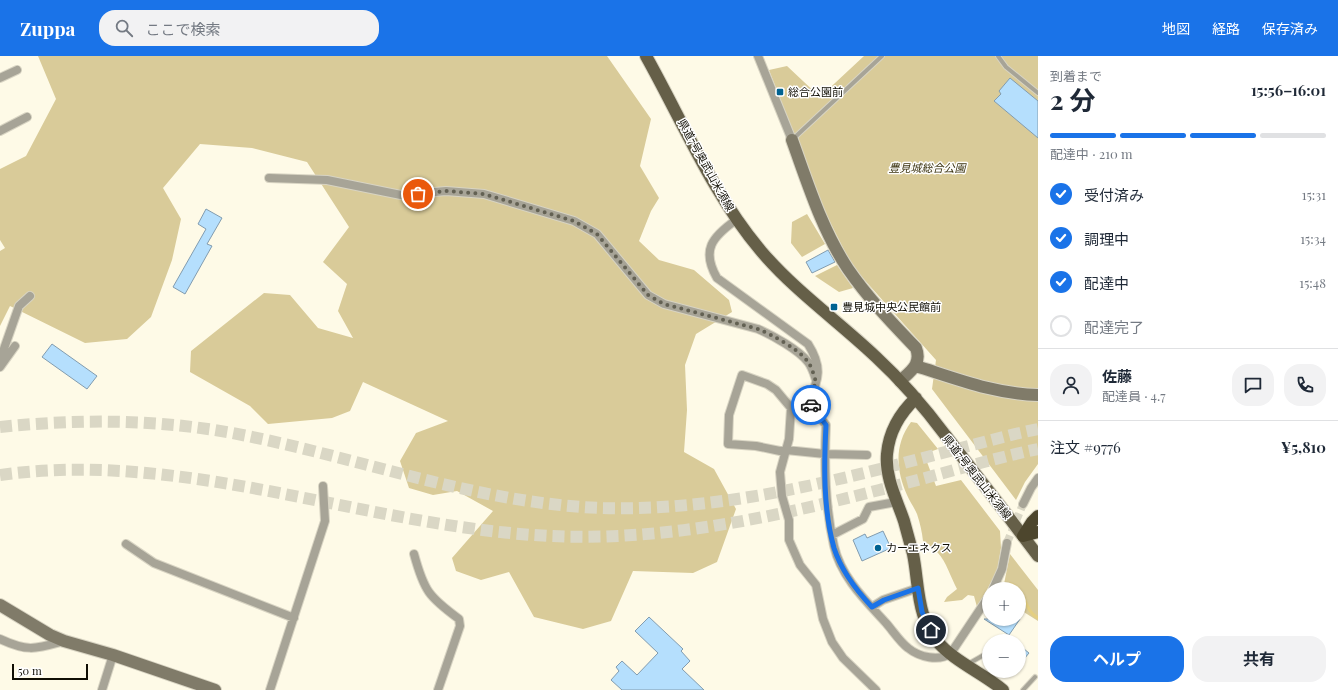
<!DOCTYPE html>
<html lang="ja">
<head>
<meta charset="utf-8">
<style>
  body { margin:0; font-family:"Playfair Display","Noto Sans JP",serif; background:#f2f2f3; color:#1f2937; height:100vh; display:flex; flex-direction:column; font-size:15px; white-space:nowrap }
  * { box-sizing:border-box; margin:0 }
  p { font-size:13px; color:#747a83 }
  .icon { flex:none; width:22px; height:22px; fill:none; stroke:currentColor; stroke-width:2; stroke-linecap:round; stroke-linejoin:round }
  .map { position:relative; flex:1; overflow:hidden }
  .sheet { display:flex; flex-direction:column; background:#fff; width:300px }
  .sheet>* { flex:none }
  .fabs { position:absolute; left:982px; top:526px; display:grid; gap:8px }
  .fabs a { display:grid; place-items:center; width:44px; height:44px; border-radius:50%; background:#fff; box-shadow:0 1px 3px #0004; font-size:20px }
  .scale { position:absolute; left:12px; bottom:10px; width:76px; box-sizing:border-box; padding-left:4px; border:2px solid #100e04; border-top:0; font-size:11px; line-height:14px; white-space:nowrap; color:#100e04; -webkit-text-stroke:3px #fff; paint-order:stroke }
  .pin { position:absolute; display:grid; place-items:center; width:34px; height:34px; color:#fff; margin:-17px; border:2px solid #fff; border-radius:50%; box-shadow:0 1px 4px #0007 }
  .courier { position:absolute; display:grid; place-items:center; width:40px; height:40px; margin:-20px; border:3px solid #1a73e8; border-radius:50%; background:#fff; color:#222; box-shadow:0 1px 5px #0007 }
  .headline em { font-style:normal; font-weight:700 }
  .headline div { display:flex; flex-direction:column-reverse }
  .headline { display:flex; align-items:center; justify-content:space-between; height:68px; padding:0 12px }
  h1 { font-size:26px; font-weight:700; line-height:30px }
  .bar { display:grid; grid-template-columns:repeat(4,1fr); gap:6px 4px; align-content:center; height:48px; padding:0 12px }
  .bar i { height:5px; border-radius:3px; background:#e0e1e3 }
  .bar .current { background:#1a73e8 }
  .bar p { grid-column:span 4 }
  .line { display:flex; align-items:center; gap:10px; padding:0 12px; border-top:1px solid #e0e1e3 }
  .line div { flex:1 }
  .round { display:grid; place-items:center; flex:none; width:42px; height:42px; border-radius:16px; background:#f2f2f3 }
  ol { padding:0 12px; list-style:none }
  li { display:flex; align-items:center; gap:12px; height:44px }
  li p { margin-inline-start:auto }
  li .icon { padding:4px; border-radius:50%; background:#1a73e8; color:#fff; stroke-width:4 }
  li:last-child { color:#747a83 }
  li i { width:22px; height:22px; border:2px solid #e0e1e3; border-radius:50% }
  .action { display:flex; gap:8px; margin-top:auto; padding:8px 12px }
  .action a { flex:1; height:46px; border-radius:16px; background:#1a73e8; color:#fff; font-size:16px; font-weight:700; line-height:46px; text-align:center }
  .action a+a { background:#f2f2f3; color:#1f2937 }
  header { display:flex; align-items:center; gap:24px; box-sizing:border-box; height:56px; padding:0 20px; background:#1a73e8; color:#fff }
  header strong { font-size:19px }
  nav { display:flex; gap:22px; margin-inline-start:auto; font-size:14px }
  .search { width:280px; height:36px; background:#f2f2f3; display:flex; align-items:center; gap:10px; box-sizing:border-box; padding:0 14px; border-radius:16px; color:#747a83; font-size:15px }
  main { display:flex; flex:1; min-height:0 }
  .map>svg:first-child { display:block }
  .green { fill:#d9cb99 }
  .lines { fill:none; stroke-linecap:round; stroke-linejoin:round }
  .stream { stroke:#e4cf81; stroke-width:3 }
  .building { fill:#b5dffd; stroke:#829caf }
  .street-tunnel { stroke:#dad7c5; stroke-width:8; stroke-dasharray:8 4; stroke-linecap:butt }
  .highway-tunnel { stroke:#dad7c5; stroke-width:12; stroke-dasharray:12 6; stroke-linecap:butt }
  .lane-casing { stroke:#d8d4c3; stroke-width:6 }
  .street-casing { stroke:#d8d4c3; stroke-width:10 }
  .secondary-casing { stroke:#d8d4c3; stroke-width:14 }
  .primary-casing { stroke:#d8d4c3; stroke-width:14 }
  .highway-casing { stroke:#d8d4c3; stroke-width:14 }
  .lane { stroke:#a7a497; stroke-width:4 }
  .street { stroke:#a7a497; stroke-width:8 }
  .secondary { stroke:#807b69; stroke-width:12 }
  .primary { stroke:#655f48; stroke-width:12 }
  .highway { stroke:#4d462d; stroke-width:12 }
  .primary-bridge-casing { stroke:#d8d4c3; stroke-width:14; stroke-linecap:butt }
  .primary-bridge { stroke:#655f48; stroke-width:12 }
  .done { stroke:#636153; stroke-width:4; stroke-dasharray:0 7.2 }
  .route { stroke:#1a73e8; stroke-width:5 }
  .poi-dot { fill:#006291; stroke:#fff; stroke-width:1.5 }
  .labels { text-anchor:middle; stroke-width:3; stroke-linejoin:round; paint-order:stroke }
  .poi-label { font-size:11px; fill:#100e04; stroke:#fff; text-anchor:start }
  .street-label { font-size:11px; fill:#100e04; stroke:#fff }
  .park-label { font-size:11px; font-style:italic; fill:#3c3411; stroke:#fff }
</style>
</head>
<body>
<header>
<strong>Zuppa</strong>
<div class="search"><svg class="icon" aria-label="search" viewBox="0 0 24 24"><circle cx="10" cy="10" r="6"/><path d="M15 15l6 6"/></svg>ここで検索</div>
<nav><a>地図</a><a>経路</a><a>保存済み</a></nav>
</header>
<main>
<div class="map">
<svg width="1038" height="634" viewBox="0 0 1038 634">
  <rect width="100%" height="100%" fill="#fefae7"/>
  <path class="green" d="M38 0H607L651 63 640 110 659 142 651 155 639 185 659 204 694 214 729 244 732 256 696 278 685 309 687 354 684 396 714 413 736 453 717 506 693 517 633 515 611 565 583 573 534 561 509 516 481 524 456 515 452 502 493 455 457 435 433 439 409 432 400 405 416 377 448 365 363 326 350 355 332 362 268 368 250 350 190 316 191 295 264 237 290 239 318 272 353 282 338 255 347 228 323 206 349 171 307 106 252 92 200 88 163 132 181 163 172 204 151 261 127 283 85 287 10 250 0 270V195L5 192 0 184V113L26 100 56 43Z
    M864 0H1038V408L1025 426 1016 444 932 333 936 304 852 210 821 148 769 14 787 10 820 41Z
    M807 158 825 188 802 201 791 187 792 166Z
    M837 209 853 232 839 236 815 220Z
    M911 366 917 367 938 393 924 398 936 430 961 424 1000 475 1001 492 997 516 977 551 974 540 968 539 962 544 944 546 947 541 957 533C951 522 946 505 938 497 934 492 928 489 923 485 922 476 920 467 917 458 914 451 910 446 907 439 896 414 894 389 911 366Z
    M1010 498 1038 534V565L1019 553V533H1003Z"/>
  <g class="lines">
    <path class="stream" d="M1011 528C1027 535 1023 554 1038 562"/>
  </g>
  <path class="building" d="M1010 22 1038 45V82L994 45 1001 38 999 35Z
    M206 153 222 162 207 188 212 190 185 238 173 231 206 173 198 168Z
    M828 194 835 206 812 217 806 206Z
    M52 288 97 320 87 333 42 301Z
    M883 475 891 492 862 505 853 484 865 478 867 482Z
    M649 561 683 593 681 595 690 605 682 613 704 634H622L611 624 619 615 616 611 622 605 637 619 658 597 635 575Z
    M984 563H1020L1009 579Z
    M1019 589 1029 597 1019 609Z"/>
  <g class="lines">
    <path class="street-tunnel" d="M1007 487 1023 448"/>
    <path class="highway-tunnel" d="M0 371C78 363 155 363 232 377 356 400 476 448 603 452 744 456 880 412 1015 378L1038 373
      M0 419C187 393 365 471 550 480 673 486 792 457 910 426 952 415 995 402 1038 393"/>
    <defs>
      <path id="lane" d="M998 0 1006 11 1038 37
        M793 83 882 0
        M1004 585 1007 582
        M968 608 989 596
        M1023 634 1035 621"/>
      <path id="street" d="M758 0 792 84
        M0 22 17 14
        M0 75 27 61
        M269 122 327 124 401 139 446 135 484 138 574 165 597 178 648 239 664 248 758 273C772 279 799 294 808 306 812 311 814 318 816 324
        M736 164C712 181 701 194 717 222L808 288C822 310 820 323 808 346L826 369C824 409 825 451 834 490 841 521 866 545 886 567 893 575 900 586 908 592 919 601 939 606 951 597L989 540
        M0 304 19 250 30 240
        M0 311 15 290
        M791 352 789 383 786 394 780 395 756 390 728 388 729 359 742 319 767 328 776 334 791 352 801 351 808 346
        M867 399 825 398 786 394 780 416 782 440 789 464V484L800 509 816 529 823 563 832 586 843 602 876 634
        M1023 448 1031 432 1038 422
        M832 479 863 463 869 451 896 446
        M126 488 154 507 294 562
        M414 498C424 535 429 541 459 563L460 570 438 634
        M993 533 1002 513 1007 487
        M872 551 883 544 918 532
        M0 583C28 596 35 593 64 585
        M102 634 113 599
        M270 634 325 465 323 430"/>
      <path id="secondary" d="M792 84C808 128 822 174 848 213 868 242 892 267 916 292 922 308 911 315 900 325
        M916 310C957 323 995 338 1038 339
        M0 549 50 579 64 585 113 599 215 634"/>
      <path id="primary" d="M646 0C683 66 712 137 761 195 795 235 838 265 876 301 902 325 925 352 946 380
        M916 342C900 357 889 376 887 398 885 422 897 444 904 465 907 476 910 487 913 498 917 517 917 539 923 558 926 567 932 577 937 585 952 604 984 618 1003 634
        M1001 451 1038 500"/>
      <path id="highway" d="M1023 480 1032 466 1038 460
        M1023 480 1038 476"/>
    </defs>
    <use href="#lane" class="lane-casing"/>
    <use href="#street" class="street-casing"/>
    <use href="#secondary" class="secondary-casing"/>
    <use href="#primary" class="primary-casing"/>
    <use href="#highway" class="highway-casing"/>
    <use href="#lane" class="lane"/>
    <use href="#street" class="street"/>
    <use href="#secondary" class="secondary"/>
    <use href="#primary" class="primary"/>
    <use href="#highway" class="highway"/>
    <defs>
      <path id="primary-bridge" d="M946 380 1001 451"/>
    </defs>
    <use href="#primary-bridge" class="primary-bridge-casing"/>
    <use href="#primary-bridge" class="primary-bridge"/>
  </g>
  <g class="lines">
    <path class="done" d="M418 138 446 135 484 138 574 165 597 178 648 239 664 248 758 273C772 279 799 293 808 306 812 311 814 320 816 326L808 346 811 349"/>
    <path class="route" d="M811 349 826 369C824 408 823 453 834 492 841 514 856 534 872 551L884 544 918 532 922 556 931 574"/>
  </g>
  <g class="poi-dot">
    <rect x="776" y="32" width="8" height="8" rx="2"/>
    <rect x="830" y="247" width="8" height="8" rx="2"/>
    <circle cx="878" cy="492" r="4"/>
  </g>
  <g class="labels">
    <g class="poi-label">
      <text x="788" y="40">総合公園前</text>
      <text x="842" y="255">豊見城中央公民館前</text>
      <text x="886" y="496">カーエネクス</text>
    </g>
    <g class="street-label">
      <text transform="translate(706 109) rotate(61)" y="4">県道7号奥武山米須線</text>
      <text transform="translate(977 421) rotate(52)" y="4">県道7号奥武山米須線</text>
    </g>
    <g class="park-label">
      <text x="927" y="116">豊見城総合公園</text>
    </g>
  </g>
</svg>
<div class="fabs">
<a>+</a>
<a>−</a>
</div>
<div class="scale">50 m</div>
<div class="pin" style="left:418px;top:138px;background:#ea580c"><svg class="icon" aria-label="bag" viewBox="0 0 24 24"><path d="M5 8h14l-1 12H6zM9 8a3 3 0 0 1 6 0"/></svg></div>
<div class="pin" style="left:931px;top:574px;background:#1f2937"><svg class="icon" aria-label="home" viewBox="0 0 24 24"><path d="M3 11l9-7 9 7M6 9v11h12V9"/></svg></div>
<div class="courier" style="left:811px;top:349px"><svg class="icon" aria-label="car" viewBox="0 0 24 24"><path d="M5 17H2v-5l4-1 3-4h7l3 4 3 1v5h-3M9 17h6M6 11h13"/><circle cx="7" cy="17" r="2"/><circle cx="17" cy="17" r="2"/></svg></div>
</div>
<section class="sheet">
<div class="headline"><div><h1>2 分</h1><p>到着まで</p></div><em>15:56–16:01</em></div>
<div class="bar"><i class="current"></i><i class="current"></i><i class="current"></i><i></i><p>配達中 · 210 m</p></div>
<ol>
<li><svg class="icon" aria-label="check" viewBox="0 0 24 24"><path d="M5 12l5 5 9-10"/></svg>受付済み<p>15:31</p></li>
<li><svg class="icon" aria-label="check" viewBox="0 0 24 24"><path d="M5 12l5 5 9-10"/></svg>調理中<p>15:34</p></li>
<li><svg class="icon" aria-label="check" viewBox="0 0 24 24"><path d="M5 12l5 5 9-10"/></svg>配達中<p>15:48</p></li>
<li><i></i>配達完了</li>
</ol>
<div class="line" style="height:72px"><a class="round"><svg class="icon" aria-label="person" viewBox="0 0 24 24"><circle cx="12" cy="8" r="4"/><path d="M4 21q1-7 8-7t8 7"/></svg></a><div><b>佐藤</b><p>配達員 · 4.7</p></div><a class="round"><svg class="icon" aria-label="chat" viewBox="0 0 24 24"><path d="M4 5h16v11H9l-5 4z"/></svg></a><a class="round"><svg class="icon" aria-label="phone" viewBox="0 0 24 24"><path d="M5 4h4l2 5-3 2q2 4 5 5l2-3 5 2v4C11 20 4 13 5 4z"/></svg></a></div>
<div class="line" style="height:52px"><div>注文 #9776</div><b>¥5,810</b></div>
<div class="action"><a>ヘルプ</a><a>共有</a></div>
</section>
</main>
</body>
</html>
